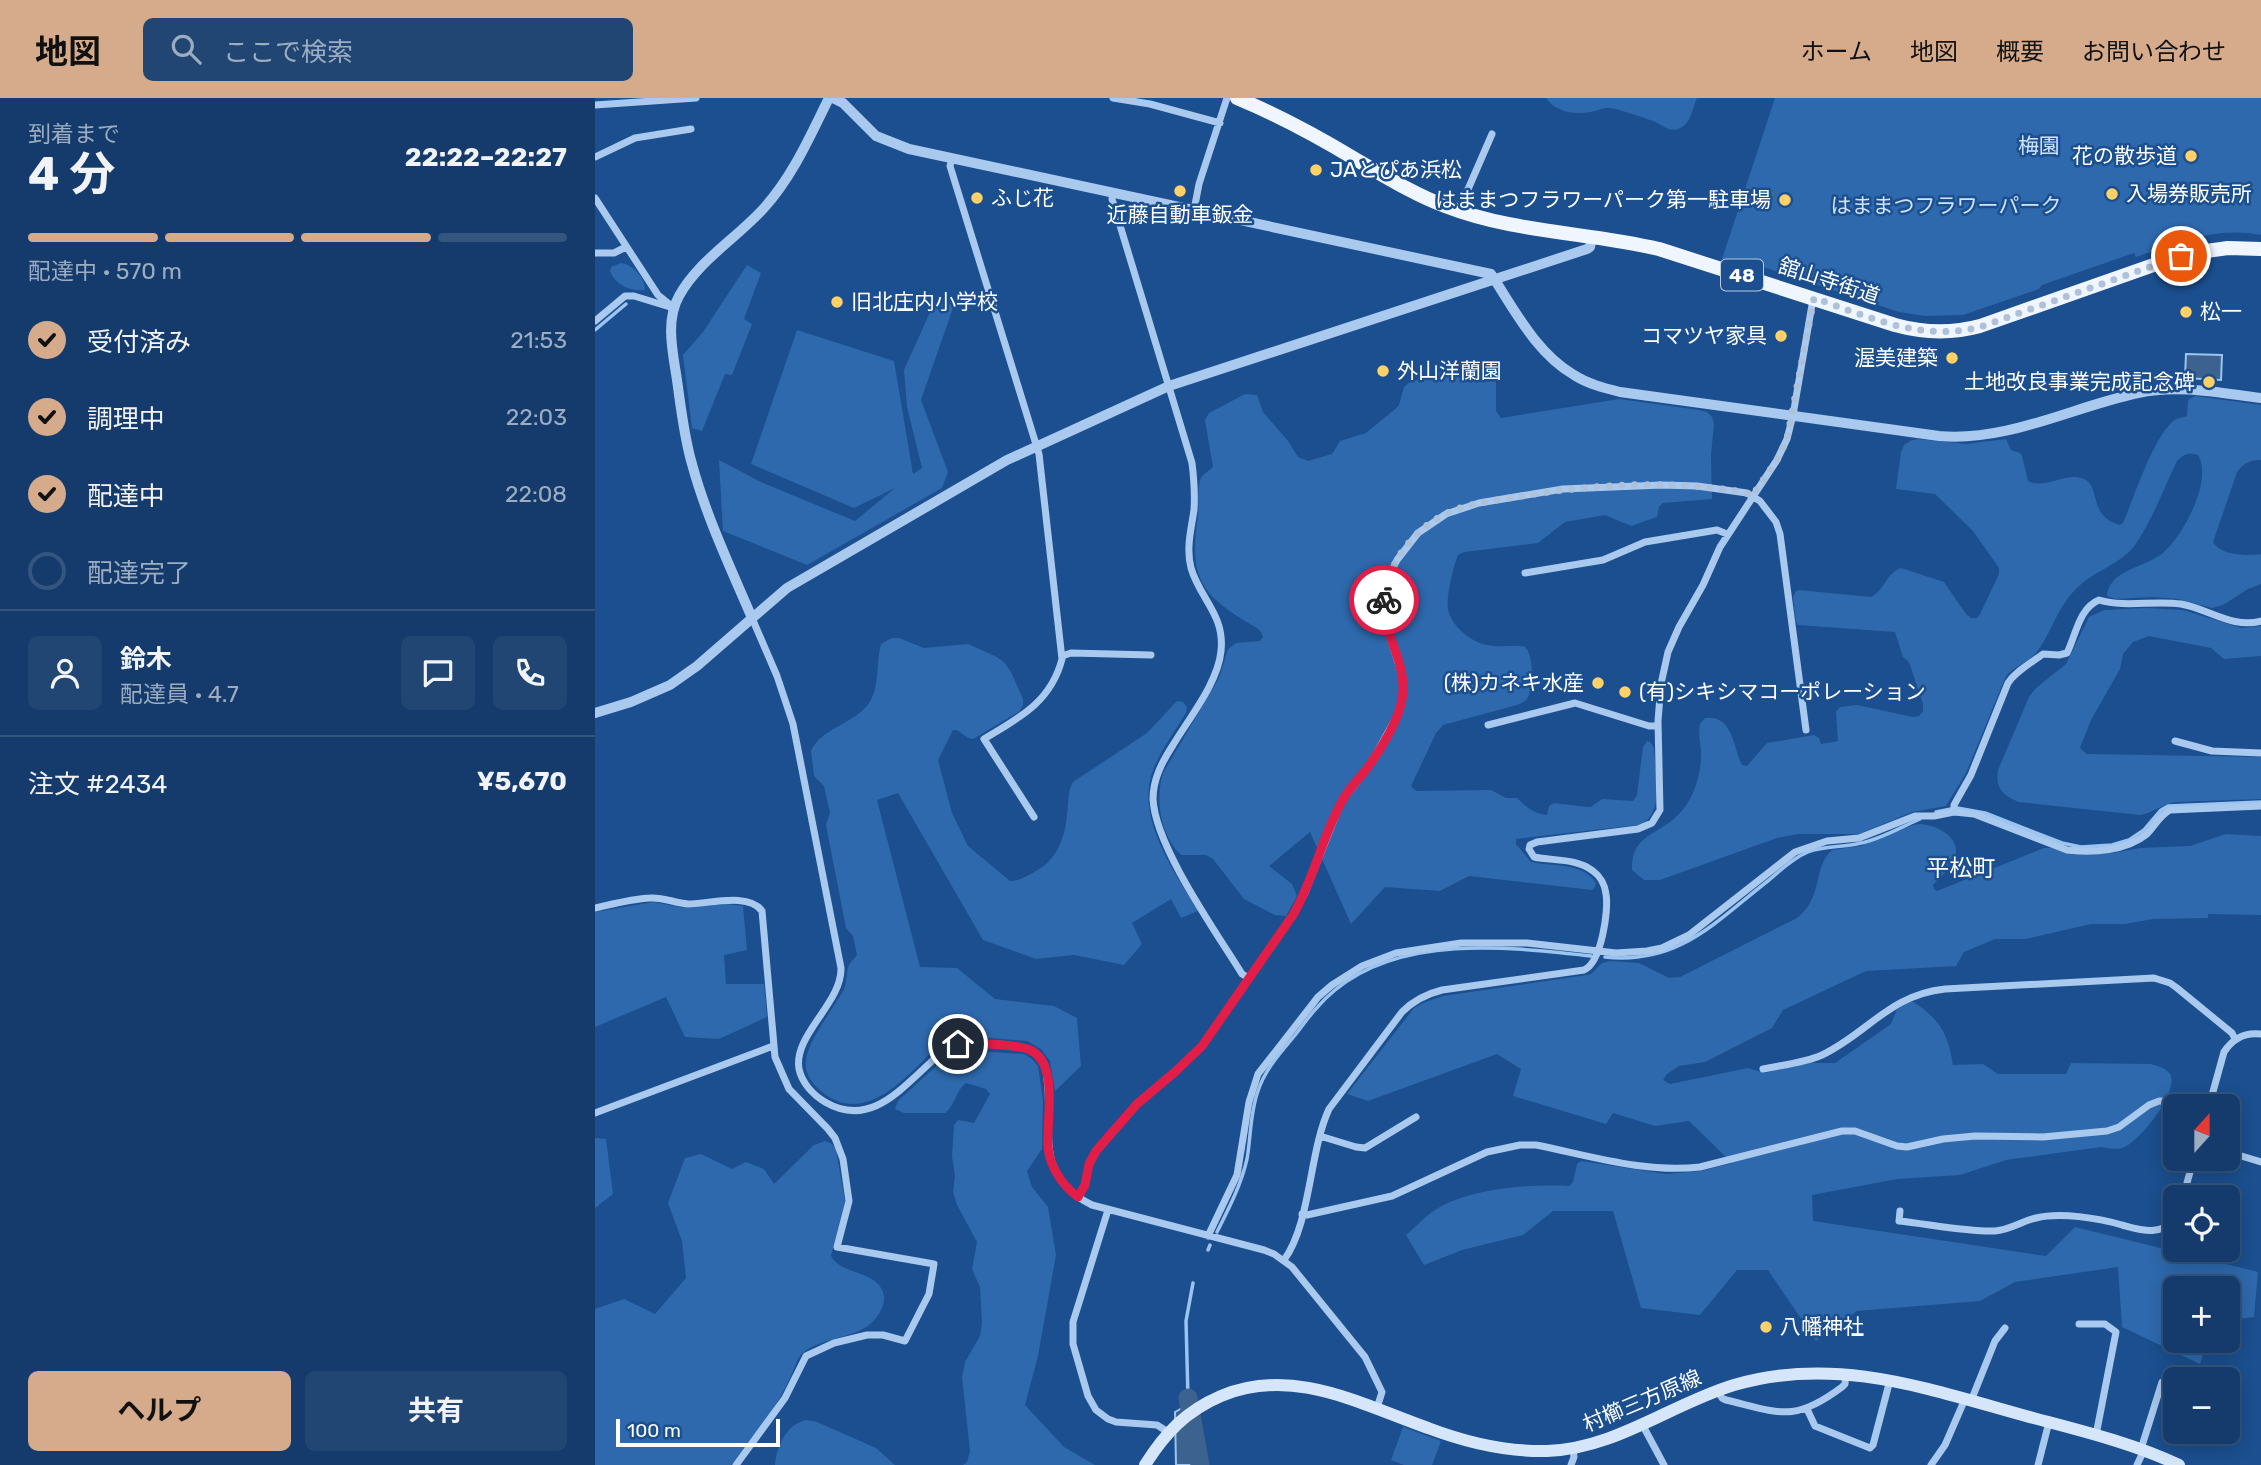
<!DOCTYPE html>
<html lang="ja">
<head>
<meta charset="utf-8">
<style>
  body { margin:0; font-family:Rubik,"Noto Sans JP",sans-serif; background:#214673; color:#f1f3f6; height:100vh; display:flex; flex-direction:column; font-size:26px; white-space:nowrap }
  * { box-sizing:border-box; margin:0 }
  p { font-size:23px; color:#9dadc1 }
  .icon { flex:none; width:38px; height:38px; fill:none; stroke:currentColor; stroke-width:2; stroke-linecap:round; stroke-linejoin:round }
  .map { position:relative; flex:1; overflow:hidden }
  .panel { display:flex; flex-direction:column; background:#143b6b; width:595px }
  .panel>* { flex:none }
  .needle { width:46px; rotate:21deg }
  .fabs { position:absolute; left:1568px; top:996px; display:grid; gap:14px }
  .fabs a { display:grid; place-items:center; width:77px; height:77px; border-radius:10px; background:#143b6b; box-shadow:0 4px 18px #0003,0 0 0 2px #33557e; font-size:35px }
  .scale { position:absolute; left:21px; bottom:18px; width:164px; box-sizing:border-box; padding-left:7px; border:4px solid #fff; border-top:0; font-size:19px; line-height:24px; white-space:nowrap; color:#fff; -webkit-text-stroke:5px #1b4f8f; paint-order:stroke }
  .pin { position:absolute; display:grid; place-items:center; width:60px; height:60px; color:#fff; margin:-30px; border:4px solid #fff; border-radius:50%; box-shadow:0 2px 7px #0007 }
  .courier { position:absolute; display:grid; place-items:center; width:70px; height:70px; margin:-35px; border:5px solid #e11d48; border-radius:50%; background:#fff; color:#222; box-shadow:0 2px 9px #0007 }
  .summary em { font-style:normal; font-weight:700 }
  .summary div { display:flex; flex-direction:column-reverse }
  .summary { display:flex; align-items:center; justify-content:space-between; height:119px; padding:0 28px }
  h1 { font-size:46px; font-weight:700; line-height:52px }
  .bar { display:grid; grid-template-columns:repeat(4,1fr); gap:10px 7px; align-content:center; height:84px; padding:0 28px }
  .bar i { height:9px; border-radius:5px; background:#33557e }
  .bar .on { background:#d6ab8b }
  .bar p { grid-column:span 4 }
  .line { display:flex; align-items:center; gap:18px; padding:0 28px; border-top:2px solid #33557e }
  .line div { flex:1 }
  .round { display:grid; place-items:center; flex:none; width:74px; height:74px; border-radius:10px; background:#214673 }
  ol { padding:0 28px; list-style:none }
  li { display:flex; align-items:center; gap:21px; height:77px }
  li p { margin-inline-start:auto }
  li .icon { padding:7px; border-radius:50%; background:#d6ab8b; color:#111; stroke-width:4 }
  li:last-child { color:#9dadc1 }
  li i { width:38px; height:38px; border:4px solid #33557e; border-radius:50% }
  .primary-button { display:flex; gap:14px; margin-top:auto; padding:14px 28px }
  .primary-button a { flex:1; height:80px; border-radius:10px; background:#d6ab8b; color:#111; font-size:28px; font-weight:700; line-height:80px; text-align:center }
  .primary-button a+a { background:#214673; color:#f1f3f6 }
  header { display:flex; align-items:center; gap:42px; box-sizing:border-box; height:98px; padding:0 35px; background:#d6ab8b; color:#111 }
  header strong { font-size:33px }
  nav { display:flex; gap:38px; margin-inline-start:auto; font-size:24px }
  .search { width:490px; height:63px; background:#214673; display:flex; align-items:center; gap:18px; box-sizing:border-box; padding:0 24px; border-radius:10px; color:#9dadc1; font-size:26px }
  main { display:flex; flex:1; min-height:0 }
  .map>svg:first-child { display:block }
  .green { fill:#2e69ad }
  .water { fill:#3c6290; stroke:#9cc4f0; stroke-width:2 }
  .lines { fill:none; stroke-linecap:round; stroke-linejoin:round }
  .stream { stroke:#9cc4f0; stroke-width:3.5 }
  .river { stroke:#3c6290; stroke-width:19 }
  .minor { stroke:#a9c9ee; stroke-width:7 }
  .tertiary { stroke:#a9c9ee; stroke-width:10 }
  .secondary { stroke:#d6e6fa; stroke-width:12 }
  .primary { stroke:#f0f6ff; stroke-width:14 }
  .done { stroke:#afc1d8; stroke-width:7; stroke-dasharray:0 12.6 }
  .route { stroke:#e11d48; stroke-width:9 }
  .poi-dot { fill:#ffd166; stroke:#1b4f8f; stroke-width:2.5 }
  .labels { text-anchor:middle; stroke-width:5; stroke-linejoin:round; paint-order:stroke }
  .shield { fill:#1b4f8f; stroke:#bbcadd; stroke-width:2 }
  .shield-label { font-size:19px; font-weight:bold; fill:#fff }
  .park-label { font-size:21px; fill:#cfe3fa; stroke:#1b4f8f }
  .poi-label { font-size:21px; fill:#fff; stroke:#1b4f8f; text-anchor:start }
  .street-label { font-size:21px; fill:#fff; stroke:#1b4f8f }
  .neighbourhood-label { font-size:23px; fill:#fff; stroke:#1b4f8f }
</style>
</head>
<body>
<header>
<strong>地図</strong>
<div class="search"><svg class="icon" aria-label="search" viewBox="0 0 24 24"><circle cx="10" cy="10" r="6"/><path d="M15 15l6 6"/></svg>ここで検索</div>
<nav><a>ホーム</a><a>地図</a><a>概要</a><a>お問い合わせ</a></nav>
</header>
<main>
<section class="panel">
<div class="summary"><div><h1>4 分</h1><p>到着まで</p></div><em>22:22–22:27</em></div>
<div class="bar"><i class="on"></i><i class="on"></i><i class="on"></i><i></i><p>配達中 · 570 m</p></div>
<ol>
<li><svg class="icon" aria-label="check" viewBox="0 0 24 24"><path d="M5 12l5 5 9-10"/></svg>受付済み<p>21:53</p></li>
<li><svg class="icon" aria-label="check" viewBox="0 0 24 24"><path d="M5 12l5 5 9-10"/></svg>調理中<p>22:03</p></li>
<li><svg class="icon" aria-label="check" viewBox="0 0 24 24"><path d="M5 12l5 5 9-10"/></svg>配達中<p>22:08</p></li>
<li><i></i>配達完了</li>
</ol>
<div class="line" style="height:126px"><a class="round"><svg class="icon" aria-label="person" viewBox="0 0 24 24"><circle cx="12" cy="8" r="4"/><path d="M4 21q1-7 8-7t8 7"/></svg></a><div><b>鈴木</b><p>配達員 · 4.7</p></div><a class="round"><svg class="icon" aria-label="chat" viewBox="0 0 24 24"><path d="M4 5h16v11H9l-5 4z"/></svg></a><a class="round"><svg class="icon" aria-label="phone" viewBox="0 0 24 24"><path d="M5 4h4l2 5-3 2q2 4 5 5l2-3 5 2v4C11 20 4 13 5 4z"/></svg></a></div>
<div class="line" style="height:91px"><div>注文 #2434</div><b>¥5,670</b></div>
<div class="primary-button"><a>ヘルプ</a><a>共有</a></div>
</section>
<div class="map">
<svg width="1666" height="1367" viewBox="0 0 1666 1367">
  <rect width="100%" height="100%" fill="#1b4f8f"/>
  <path class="green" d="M951 0H1102C1097 11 1096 27 1083 31 1072 34 1067 26 1058 23 1047 19 1026 12 1016 10 1008 9 1003 13 995 14 979 17 961 14 951 0Z
    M1180 0H1666V137C1622 128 1582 145 1541 159L1539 155 1447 187 1444 191 1368 217 1330 218 1304 214 1144 161 1140 165 1127 161Z
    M26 165C39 167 50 180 50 192 36 194 20 187 15 173L16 169Z
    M152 167 166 175 149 221 157 226 137 277 130 276 107 333 97 330 88 257 108 234Z
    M340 203 359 207 326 302 353 374 347 390 212 467 128 433 124 362 166 384 260 423 300 390 259 410 156 366 202 232 299 263 318 376 327 370 312 309 309 272Z
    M860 270 891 273 901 279V313L906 320 1024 301 1104 312 1112 314 1117 319 1119 326 1116 357 1117 401 1068 405 1064 409 1062 419 1036 428 1010 417 970 424 943 445 869 454 863 457C858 469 851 500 853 511 856 528 876 544 892 547 905 550 917 546 930 549 939 557 939 591 932 601 928 605 926 605 922 607L848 627 841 635 816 688 821 693 896 692 911 700H922C931 709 939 716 952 717L954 708 959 705 992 709H996L1007 701 1038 703 1042 697 1048 649 1052 643 1055 644 1059 650C1060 673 1071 719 1043 727L921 741V746L936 764C958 769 988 764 1001 785L1000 789 997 792 874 778 845 793 790 789 756 826 715 734 674 768 697 786 702 798 691 818 680 817 649 801 618 761 611 757H586C565 738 560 701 568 675L624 580 633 551 641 545 665 543 668 539 666 534 662 530C607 498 593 483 603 418 604 409 602 387 606 380 608 376 614 373 618 369L610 322 614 315 650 296 662 297 668 314 693 343 703 359 713 363 737 356 745 343 771 335 799 312 804 307 809 289 815 284Z
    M1600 298 1666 307V362C1655 362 1649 365 1642 374L1618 444C1626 458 1652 458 1666 456V486L1653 491 1628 507 1617 510 1583 501 1558 499 1521 501 1512 498C1514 471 1553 469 1569 454 1589 436 1618 382 1603 357 1593 354 1589 356 1582 363 1571 386 1550 439 1534 454 1518 469 1496 475 1481 491 1462 509 1457 535 1441 555 1432 565 1420 568 1411 578L1371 675 1351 708 1317 714 1264 736H1203L1182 740 1065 782H1049L1037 772C1036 737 1061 738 1082 718 1099 702 1107 675 1106 653 1105 643 1103 635 1105 626L1110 620C1136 617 1138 644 1145 663L1147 667 1152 668 1172 645 1219 637 1224 640 1226 646 1243 643 1241 614 1245 609 1262 607 1318 619 1324 618 1328 613V606L1314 564 1308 559 1300 534 1203 527 1201 524 1198 499 1201 493 1204 492 1276 499C1290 492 1291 475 1306 470L1349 484 1371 516 1376 520H1382L1385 516 1404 476V470L1378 433 1340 396 1301 391 1306 354 1309 347 1315 343 1322 341 1371 346 1411 341 1416 352 1425 355 1427 358 1433 383C1451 392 1471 373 1489 381 1506 388 1493 419 1525 427L1528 425C1540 397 1556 345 1577 324 1581 320 1587 320 1592 318L1593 302Z
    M1551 510 1588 512 1646 530 1666 528V558L1629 561 1616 550 1554 538 1538 544 1528 556 1525 571 1496 622 1485 650 1492 656 1666 659V701L1581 704C1567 706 1558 715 1545 717L1424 704C1408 698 1400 690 1403 672L1434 599 1441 590 1471 566 1494 519 1509 512Z
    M297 540H304L329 550 373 546 402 559 410 565 416 574 428 601V607L425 613 378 641 373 640 362 632H358L343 662 357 715 373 748 415 783C425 783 432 778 441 773 462 762 470 739 472 717 474 705 472 694 478 684L552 635 582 603 588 604 592 609 591 615C580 633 566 652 558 672 540 720 579 773 603 813L586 820 576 801 537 825 547 846 529 867 479 857 441 861 388 842 303 695 282 702 325 869 362 870 400 901 459 908 482 920 486 968 460 993 455 963 446 951 432 943 371 938 361 939 344 947C313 976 272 1030 227 994 217 986 209 975 211 962 213 942 239 910 249 891 252 884 251 877 253 870 254 865 259 861 262 857L258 838 251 830 231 727 235 715 229 688 219 678 216 653C227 629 260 626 274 605 285 589 281 564 286 546Z
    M1326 726C1346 728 1371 743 1357 766 1352 774 1344 780 1338 787L1339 791 1342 793 1449 750H1458L1479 757 1518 755 1545 750 1595 748 1631 736 1666 738V817L1613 816V820L1558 821 1530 826H1496L1431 841H1400L1369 854 1361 868 1271 873 1188 912 1177 930 1110 964 1084 968 1072 976 1068 982 1075 986 1153 970 1169 975 1215 965H1240L1296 926 1302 911 1317 903C1344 920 1353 935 1358 967L1388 966 1403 976H1471L1476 965 1556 966C1563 968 1571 970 1575 976 1585 993 1544 1045 1527 1050 1520 1052 1513 1050 1506 1049L1411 1062 1365 1077 1302 1081 1217 1097 1218 1123 1451 1158 1480 1129 1663 1174 1659 1219 1633 1222V1190H1580V1242L1612 1243 1605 1266 1527 1229 1523 1169 1420 1184 1385 1203 1262 1213 1221 1243 1173 1172H1142L1105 1217 1046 1210 1018 1113H958L928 1137 867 1152 829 1167 811 1137C821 1129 830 1118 840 1112 875 1090 934 1086 974 1088L978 1084 982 1066 986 1063 1071 1076 1106 1073 1137 1065 1094 1023 1060 1028 1018 1015 1011 1026 918 998 926 971 902 956 773 1003 752 996 819 910 828 905 848 898 992 877 996 876 1007 865 1015 863 1044 865 1074 880 1085 879 1202 820C1229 799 1217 770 1237 752L1266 748 1318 727Z
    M59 804 89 810 131 806 148 808 152 852 129 857 131 886H169L172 919 124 941 90 939 71 899 0 929V814Z
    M364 952 429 956 437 961 443 968 448 1002 447 1051 432 1073 437 1089 453 1109 461 1157 443 1258 430 1307 469 1349 500 1367H368L372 1364 375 1353 367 1279 370 1264 385 1238 387 1225 385 1189 377 1171 382 1144 362 1107 358 1094 360 1078 357 1058 359 1027 363 1022 379 1025 395 996 391 991 371 985C361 992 360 1008 350 1015H309L300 1011 303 1003 352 958Z
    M0 1040 11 1041 18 1096 0 1110Z
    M230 1043 237 1046 241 1052 250 1103 236 1158C246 1177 280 1172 288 1194 290 1199 289 1205 287 1210 273 1243 234 1235 209 1254 201 1260 199 1273 194 1282 180 1313 156 1340 136 1367H0V1211L29 1201 60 1216 91 1180 87 1143 73 1105 90 1060 106 1056 137 1071 151 1064 169 1071 179 1086 219 1047Z
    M211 1322 222 1324 281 1350 300 1367H180C182 1347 191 1327 211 1322Z
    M808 1329 846 1343 837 1367H809L796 1362Z"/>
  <path class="water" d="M1591 256 1627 257 1626 282 1590 280Z
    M598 1304 610 1367H581L580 1314Z"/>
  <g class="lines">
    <path class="stream" d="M0 232 31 206
      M1362 710 1390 715 1467 745 1486 749 1517 747 1534 742 1549 732 1566 712 1573 708 1666 704
      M1341 714 1356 711
      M1010 859C1084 867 1120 824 1174 782 1186 772 1198 760 1213 754 1230 747 1248 750 1266 745 1286 741 1306 729 1325 721
      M622 1134C634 1110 646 1087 652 1061 656 1038 655 1015 663 993 670 971 687 953 701 936 713 920 724 905 740 892 808 836 914 849 996 858
      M613 1152 615 1147
      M593 1300 591 1223 598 1185"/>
    <path class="river" d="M593 1300 605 1367"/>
    <path class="minor" d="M518 0 555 6 625 25
      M0 7 101 0
      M0 59 40 40 96 31
      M357 60 355 68 444 356 467 561C456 604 424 620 389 641L439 719
      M518 94 517 101 597 365C599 381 600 396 599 412 596 432 591 450 596 470 605 501 630 517 626 553 623 585 594 620 578 647 567 664 558 681 558 701 560 748 621 834 647 876L654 880
      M0 100 63 197 79 210
      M599 112 604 86 632 0
      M864 112 897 36
      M0 155H19L31 149
      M0 223 30 198H39L75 209
      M930 475 1008 462 1050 444 1122 432 1132 436
      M157 520 182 578 198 626 246 870C247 905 198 937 204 971 207 985 218 997 230 1004 274 1030 305 992 335 965 341 959 347 952 355 948 369 942 427 946 439 954 449 961 451 970 452 981 459 1034 437 1077 497 1107L669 1152 679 1156 697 1169 770 1259 787 1294 782 1310
      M467 558 476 555 556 557
      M893 627 980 605 1054 628H1063
      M1580 643 1617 653 1666 655
      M1359 714V707L1376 677 1413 585C1421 573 1436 565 1448 556L1464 557 1472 555C1481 537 1484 510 1504 502 1531 510 1559 502 1586 506 1614 511 1638 531 1666 523
      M0 810C18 806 36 801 55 800 68 799 80 805 93 806 113 806 154 794 167 813L180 959 194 991 233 1031 240 1040 248 1061 254 1103 242 1149 339 1166 334 1196 310 1243 288 1237H272L239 1245 211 1258 190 1300 141 1367
      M1168 971C1187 967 1209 965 1227 957 1273 935 1294 897 1350 891L1559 880 1575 885 1582 890 1637 935 1640 941
      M1614 1008 1629 954C1638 940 1650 934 1666 936
      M0 1015 178 948
      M725 1038 761 1049 770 1050 821 1019
      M1633 1054 1666 1064
      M483 1099 490 1087 494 1066 501 1053 542 1006 581 973 607 948 698 817 710 795 746 704 775 667 801 620 806 606 808 592 807 577 790 523V491L795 476 802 462 823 435 851 416 884 405 968 391 1067 387 1102 388 1152 395 1165 403 1181 424 1185 436 1211 632
      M1588 1099 1599 1060
      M513 1112 478 1224V1246L493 1298 501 1312 513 1321 521 1324 562 1327 573 1334
      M1305 1113 1304 1123C1333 1126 1372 1134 1400 1133 1415 1132 1427 1123 1441 1120 1465 1114 1503 1120 1527 1127 1546 1132 1566 1139 1580 1120
      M707 1116 712 1117 797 1098 892 1054 925 1047H941C996 1058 1049 1075 1105 1069L1247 1033H1260L1302 1048 1312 1049 1348 1041 1380 1038 1448 1039 1512 1033 1524 1029 1554 1007 1564 1003H1607L1614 1006
      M613 1138 642 1077 654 1004 663 976 723 899 737 887 767 868 801 855 866 845H932L1021 855 1052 853 1067 850 1094 837 1200 754 1232 743 1264 740 1320 718H1339L1359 714 1379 716 1472 752C1498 755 1531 753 1552 736 1560 728 1564 718 1575 712L1666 708
      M689 1162C716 1125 714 1054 734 1011L807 914C819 902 831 896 847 892L989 872C1006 865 1014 813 1011 796 1010 787 1005 778 998 773 982 760 958 763 939 759L934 751 935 747 942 744 1043 731 1057 725 1065 712 1063 623 1066 586 1073 554 1084 529 1108 487 1125 449 1182 362 1192 341 1198 317 1218 201
      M1484 1226H1510L1521 1234 1501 1337
      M1122 1292 1127 1300 1131 1302C1185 1315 1199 1325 1247 1289L1250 1286 1251 1275
      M1376 1303 1400 1243 1410 1230
      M1212 1311 1220 1328 1275 1350 1278 1347 1295 1282
      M1047 1326 1069 1367
      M1546 1351 1567 1284 1580 1288
      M976 1367 979 1359 978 1351
      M1336 1367 1350 1347 1370 1301
      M1443 1367 1454 1324
      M1542 1367 1549 1352"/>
    <path class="tertiary" d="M238 0 248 5 281 38 314 51 896 176C919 211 941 255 979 277 993 286 1009 290 1025 294L1344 338C1413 344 1477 309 1543 295 1584 286 1625 295 1666 300
      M157 520C136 471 111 418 97 366 89 339 86 310 82 282 78 255 70 223 84 198 104 162 142 140 169 110 198 78 215 38 234 0
      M0 615 36 604 75 587 102 568 192 490 412 362 574 288 992 151 995 149 997 139"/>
    <path class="secondary" d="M550 1367C570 1335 591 1313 626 1298 698 1268 765 1306 833 1330 870 1344 912 1354 952 1353 1020 1351 1076 1306 1139 1287 1241 1257 1333 1291 1431 1318 1483 1332 1535 1344 1584 1367"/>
    <path class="primary" d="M642 0C683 17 722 38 760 61 790 78 818 96 850 108 919 135 993 134 1064 151L1300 227C1329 235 1356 236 1385 228L1590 156 1633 150 1666 151"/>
  </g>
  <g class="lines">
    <path class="done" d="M789 502C792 465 819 431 852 415 871 406 893 404 914 400 984 388 1056 382 1127 391 1137 393 1149 392 1157 398L1182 362 1192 341 1219 200C1275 219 1325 244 1385 229L1586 158"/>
    <path class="route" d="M363 946C378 945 425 946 437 953 464 968 451 1023 453 1049 455 1069 467 1087 483 1099L490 1087 494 1066 501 1053 542 1006 581 973 607 948 698 817C719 781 727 739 747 703 754 690 765 680 773 669 788 648 808 617 808 591 809 560 787 533 789 502"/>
  </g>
  <g class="poi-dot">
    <circle cx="1596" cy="58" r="7"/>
    <circle cx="721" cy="72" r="7"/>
    <circle cx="585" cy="93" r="7"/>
    <circle cx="1517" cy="96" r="7"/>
    <circle cx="382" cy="100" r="7"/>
    <circle cx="1190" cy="102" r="7"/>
    <circle cx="242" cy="204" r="7"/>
    <circle cx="1591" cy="214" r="7"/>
    <circle cx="1186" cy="238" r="7"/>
    <circle cx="1357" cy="260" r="7"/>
    <circle cx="788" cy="273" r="7"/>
    <circle cx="1614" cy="284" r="7"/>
    <circle cx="1003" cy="585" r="7"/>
    <circle cx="1030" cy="594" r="7"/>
    <circle cx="1171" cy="1229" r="7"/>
  </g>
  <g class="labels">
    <rect class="shield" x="1126" y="161.5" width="42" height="31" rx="5"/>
    <g class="shield-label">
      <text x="1147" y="184">48</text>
    </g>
    <g class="park-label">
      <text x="1444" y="55">梅園</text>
      <text x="1351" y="115">はままつフラワーパーク</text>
    </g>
    <g class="poi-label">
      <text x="1582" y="65" text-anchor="end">花の散歩道</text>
      <text x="735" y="79">JAとぴあ浜松</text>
      <text x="1531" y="103">入場券販売所</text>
      <text x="396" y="107">ふじ花</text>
      <text x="1176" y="109" text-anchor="end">はままつフラワーパーク第一駐車場</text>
      <text x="585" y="124" text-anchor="middle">近藤自動車鈑金</text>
      <text x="256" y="211">旧北庄内小学校</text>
      <text x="1605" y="221">松一</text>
      <text x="1172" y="245" text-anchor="end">コマツヤ家具</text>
      <text x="1343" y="267" text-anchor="end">渥美建築</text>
      <text x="802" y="280">外山洋蘭園</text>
      <text x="1600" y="291" text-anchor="end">土地改良事業完成記念碑</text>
      <text x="989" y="592" text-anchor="end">(株)カネキ水産</text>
      <text x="1044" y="601">(有)シキシマコーポレーション</text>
      <text x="1185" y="1236">八幡神社</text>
    </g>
    <g class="street-label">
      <text transform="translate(1234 183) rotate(18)" y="7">舘山寺街道</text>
      <text transform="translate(1047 1303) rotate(-23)" y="7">村櫛三方原線</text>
    </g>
    <g class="neighbourhood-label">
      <text x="1366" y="778">平松町</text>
    </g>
  </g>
</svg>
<div class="fabs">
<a><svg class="needle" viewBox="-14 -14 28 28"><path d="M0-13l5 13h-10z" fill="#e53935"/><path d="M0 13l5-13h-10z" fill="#9dadc1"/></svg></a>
<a><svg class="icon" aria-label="locate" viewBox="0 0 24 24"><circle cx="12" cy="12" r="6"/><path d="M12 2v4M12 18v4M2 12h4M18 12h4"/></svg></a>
<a>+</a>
<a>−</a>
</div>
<div class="scale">100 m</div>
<div class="pin" style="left:1586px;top:158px;background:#ea580c"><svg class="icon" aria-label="bag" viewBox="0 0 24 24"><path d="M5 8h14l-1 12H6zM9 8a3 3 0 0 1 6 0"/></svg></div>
<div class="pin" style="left:363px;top:946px;background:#1f2937"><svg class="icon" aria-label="home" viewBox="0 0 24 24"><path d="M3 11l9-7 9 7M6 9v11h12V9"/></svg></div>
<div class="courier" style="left:789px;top:502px"><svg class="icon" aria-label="bike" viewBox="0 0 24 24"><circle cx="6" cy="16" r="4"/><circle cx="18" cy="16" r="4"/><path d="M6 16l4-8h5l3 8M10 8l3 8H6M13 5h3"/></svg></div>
</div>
</main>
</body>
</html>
